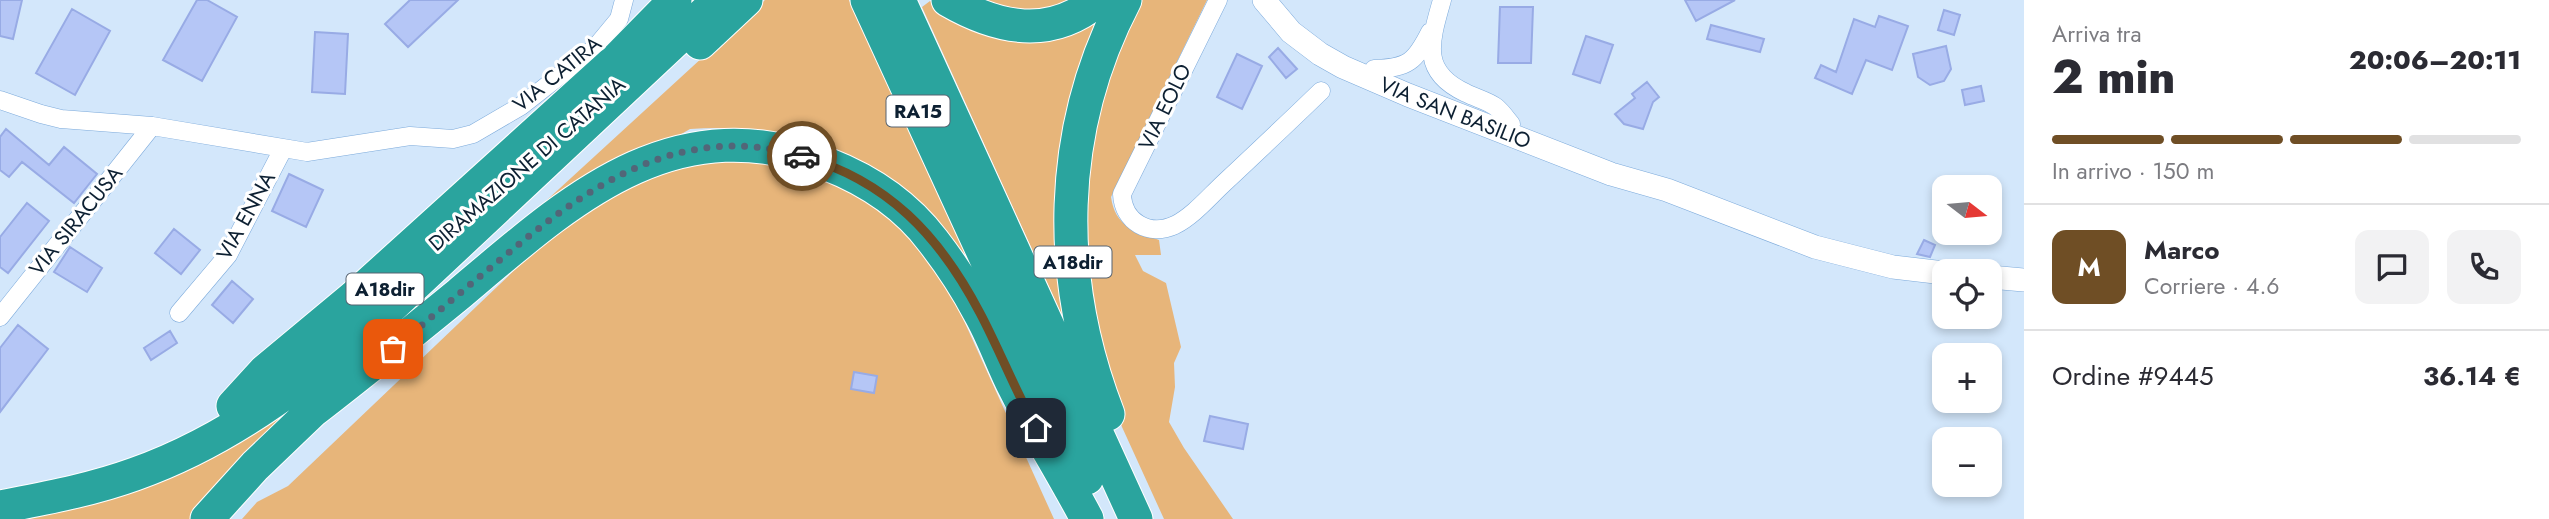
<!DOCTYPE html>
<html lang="it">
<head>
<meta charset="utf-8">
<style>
  body { margin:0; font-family:Jost,sans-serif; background:#f2f2f3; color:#2b2b33; height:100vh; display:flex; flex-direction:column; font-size:26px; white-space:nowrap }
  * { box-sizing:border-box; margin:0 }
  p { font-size:23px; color:#7c7c81 }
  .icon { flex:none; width:38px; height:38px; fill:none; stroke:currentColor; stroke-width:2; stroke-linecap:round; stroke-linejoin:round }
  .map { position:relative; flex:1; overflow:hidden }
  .drawer { display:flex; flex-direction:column; background:#fff; width:525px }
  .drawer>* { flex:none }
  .needle { width:46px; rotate:106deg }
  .controls { position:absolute; left:1932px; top:175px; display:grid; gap:14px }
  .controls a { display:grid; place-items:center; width:70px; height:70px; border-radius:14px; background:#fff; box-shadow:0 4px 10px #0003; font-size:35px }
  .pin { position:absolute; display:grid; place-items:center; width:60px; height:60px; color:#fff; margin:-30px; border-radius:14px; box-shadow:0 4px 10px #0006 }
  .courier { position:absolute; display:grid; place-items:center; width:70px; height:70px; margin:-35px; border:5px solid #6f4e25; border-radius:50%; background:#fff; color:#222; box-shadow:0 2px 9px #0007 }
  .overview em { font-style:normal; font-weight:800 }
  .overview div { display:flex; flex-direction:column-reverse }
  .overview { display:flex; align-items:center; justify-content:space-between; height:119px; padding:0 28px }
  h1 { font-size:46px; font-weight:800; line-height:52px }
  .bar { display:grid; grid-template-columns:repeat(4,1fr); gap:10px 7px; align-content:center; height:84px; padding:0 28px }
  .bar i { height:9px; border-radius:5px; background:#e1e1e2 }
  .bar .active { background:#6f4e25 }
  .bar p { grid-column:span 4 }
  .line { display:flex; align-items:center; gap:18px; padding:0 28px; border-top:2px solid #e1e1e2 }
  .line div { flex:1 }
  .round { display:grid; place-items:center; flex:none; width:74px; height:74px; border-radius:14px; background:#f2f2f3 }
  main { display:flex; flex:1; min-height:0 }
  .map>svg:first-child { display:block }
  .green { fill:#e7b57a }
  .building { fill:#b5c6f6; stroke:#98abe5; stroke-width:2 }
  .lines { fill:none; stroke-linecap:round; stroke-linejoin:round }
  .minor-casing { stroke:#7caadb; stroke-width:19 }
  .tertiary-casing { stroke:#7caadb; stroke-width:24 }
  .motorway-casing { stroke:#fff; stroke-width:35 }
  .minor { stroke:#fff; stroke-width:18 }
  .tertiary { stroke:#fff; stroke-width:23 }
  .motorway { stroke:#2aa49e; stroke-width:33 }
  .done { stroke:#526678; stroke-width:7; stroke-dasharray:0 12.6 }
  .route { stroke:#6f4e25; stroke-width:9 }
  .labels { text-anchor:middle; stroke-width:6; stroke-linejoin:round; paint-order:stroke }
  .shield { fill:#fff; stroke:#566370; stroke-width:2 }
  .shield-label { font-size:19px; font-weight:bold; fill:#0d2032 }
  .street-label { font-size:21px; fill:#0d2032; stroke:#fff }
</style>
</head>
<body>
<main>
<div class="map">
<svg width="2024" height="519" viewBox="0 0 2024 519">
  <rect width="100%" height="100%" fill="#d3e7fb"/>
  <path class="green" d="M765 0H849L968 258C943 227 915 207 885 183 874 174 863 163 851 157 804 132 742 125 690 129L511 233Z
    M966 0H1082L1034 16Z
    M1112 0 1088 51 1075 344 922 7 930 1 958 18 989 30Z
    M1139 0H1207L1111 197C1115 226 1134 231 1159 240L1161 255H1135L1143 271 1166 283 1181 347 1174 363 1175 387 1169 422 1184 448 1233 519H1164L1122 427 1097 355 1087 300 1083 168 1104 84Z
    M774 160 834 180 894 219 939 273 960 312 1054 519H242L257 502 288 486 543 243 624 188 699 161Z
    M310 386 198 519H0Z"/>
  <path class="building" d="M0 0H22L13 39 0 36Z
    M197 0H207L237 17 202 81 163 60Z
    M410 0H458L408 47 385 24Z
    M1685 0H1735L1696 21Z
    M1500 7H1533L1531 63H1498Z
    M72 9 110 31 75 95 36 73Z
    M1944 10 1960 15 1954 35 1938 30Z
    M1879 16 1908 26 1892 70 1866 60 1852 94 1815 78 1821 65 1836 72 1854 19 1875 27Z
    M1711 25 1764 39 1760 52 1707 39Z
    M315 32 348 34 345 94 312 92Z
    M1586 36 1613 45 1600 83 1573 74Z
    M1946 46 1951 69 1944 81 1930 85 1918 77 1913 54Z
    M1278 48 1297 69 1286 78 1269 57Z
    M1237 54 1262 66 1242 109 1217 97Z
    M1647 82 1659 97 1653 102 1643 129 1624 124 1615 114 1635 98 1632 94Z
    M1981 86 1984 101 1965 105 1962 90Z
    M6 129 49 165 64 147 97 174 74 203 22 162 9 177 0 170V137Z
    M289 174 323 190 306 227 272 211Z
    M27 203 49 221 8 273 0 267V237Z
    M174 229 200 250 181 274 155 253Z
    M1924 240 1935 245 1930 257 1917 254Z
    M70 247 102 268 87 292 54 272Z
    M232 281 253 299 233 323 212 305Z
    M18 325 48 349 0 412V348Z
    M170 331 177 343 151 360 144 348Z
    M854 372 877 376 874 393 851 389Z
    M1210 416 1248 424 1243 449 1204 441Z"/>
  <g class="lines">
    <defs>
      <path id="minor" d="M1218 0 1122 194C1123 222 1149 237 1175 225 1193 216 1209 197 1224 183 1256 153 1289 122 1321 91
        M1442 0C1430 42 1420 72 1466 93 1476 98 1488 101 1496 107 1502 112 1506 118 1511 124
        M1374 69C1408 68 1415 62 1430 32
        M0 100 41 114 61 119 152 126 307 152 410 136 453 139 473 134 521 106 595 48 619 19 624 0
        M179 313 228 255 283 149
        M0 317 152 126"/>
      <g id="tertiary">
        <path id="s1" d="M1264 0 1291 32 1320 54 1343 67 1408 95 1611 174 1667 190 1815 247 1893 267 1944 273"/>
        <path d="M1990 277 2024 280"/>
      </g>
      <path id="motorway" d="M867 0 1087 478
        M899 0 1136 519
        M948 0C998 29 1050 40 1098 0
        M700 43 746 0
        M233 406 265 371 354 297 616 60 675 0
        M310 413C361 374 410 334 459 294 568 202 673 103 827 164 868 180 906 205 933 241 950 263 966 287 979 312 993 336 1002 364 1015 389 1037 433 1064 475 1087 519
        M1108 414C1055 277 1057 130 1125 0
        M0 507C46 498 91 490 135 474 234 439 317 373 394 304L709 9
        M207 519 255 466 326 398"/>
    </defs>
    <use href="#minor" class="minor-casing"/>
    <use href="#tertiary" class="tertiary-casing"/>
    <use href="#motorway" class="motorway-casing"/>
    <use href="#minor" class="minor"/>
    <use href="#tertiary" class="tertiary"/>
    <use href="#motorway" class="motorway"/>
  </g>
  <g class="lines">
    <path class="done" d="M393 349C427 321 461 292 495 264 585 188 677 120 802 156"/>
    <path class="route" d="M802 156C888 181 939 235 980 313 1000 351 1015 390 1036 428"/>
  </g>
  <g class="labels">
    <g class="shield">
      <rect x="886.5" y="95.5" width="63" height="31" rx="5"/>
      <rect x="1034.5" y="246.5" width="77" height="31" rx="5"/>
      <rect x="346.5" y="273.5" width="77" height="31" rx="5"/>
    </g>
    <g class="shield-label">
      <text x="918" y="118">RA15</text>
      <text x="1073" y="269">A18dir</text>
      <text x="385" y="296">A18dir</text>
    </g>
    <g class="street-label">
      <text transform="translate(557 74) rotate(-39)" y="7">VIA CATIRA</text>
      <text transform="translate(1165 107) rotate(-64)" y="7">VIA EOLO</text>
      <text dy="7" stroke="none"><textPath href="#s1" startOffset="226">VIA SAN BASILIO</textPath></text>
      <text transform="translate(527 164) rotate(-41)" y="7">DIRAMAZIONE DI CATANIA</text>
      <text transform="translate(246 216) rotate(-61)" y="7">VIA ENNA</text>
      <text transform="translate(76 221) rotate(-51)" y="7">VIA SIRACUSA</text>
    </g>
  </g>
</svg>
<div class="controls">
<a><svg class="needle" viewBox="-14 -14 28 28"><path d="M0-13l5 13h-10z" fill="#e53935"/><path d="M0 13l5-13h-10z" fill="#7c7c81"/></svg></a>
<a><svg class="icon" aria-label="locate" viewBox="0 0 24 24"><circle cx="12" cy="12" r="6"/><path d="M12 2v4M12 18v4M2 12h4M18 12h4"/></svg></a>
<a>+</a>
<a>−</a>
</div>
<div class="pin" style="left:393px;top:349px;background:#ea580c"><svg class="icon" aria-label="bag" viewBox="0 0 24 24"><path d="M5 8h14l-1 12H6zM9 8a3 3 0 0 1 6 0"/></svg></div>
<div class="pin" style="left:1036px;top:428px;background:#1f2937"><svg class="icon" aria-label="home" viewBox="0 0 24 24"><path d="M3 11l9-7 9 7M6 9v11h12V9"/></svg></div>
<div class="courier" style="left:802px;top:156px"><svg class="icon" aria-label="car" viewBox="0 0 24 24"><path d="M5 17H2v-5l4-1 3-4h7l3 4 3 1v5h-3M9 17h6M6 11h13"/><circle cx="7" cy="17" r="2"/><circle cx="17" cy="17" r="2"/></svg></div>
</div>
<section class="drawer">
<div class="overview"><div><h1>2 min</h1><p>Arriva tra</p></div><em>20:06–20:11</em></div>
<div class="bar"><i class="active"></i><i class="active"></i><i class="active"></i><i></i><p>In arrivo · 150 m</p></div>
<div class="line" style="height:126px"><b class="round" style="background:#6f4e25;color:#fff">M</b><div><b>Marco</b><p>Corriere · 4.6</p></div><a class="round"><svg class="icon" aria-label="chat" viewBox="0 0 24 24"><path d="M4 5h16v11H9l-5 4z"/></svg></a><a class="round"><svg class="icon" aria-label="phone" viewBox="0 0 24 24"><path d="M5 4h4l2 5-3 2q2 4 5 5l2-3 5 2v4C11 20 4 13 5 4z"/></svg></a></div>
<div class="line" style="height:91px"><div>Ordine #9445</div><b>36.14 €</b></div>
</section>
</main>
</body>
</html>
